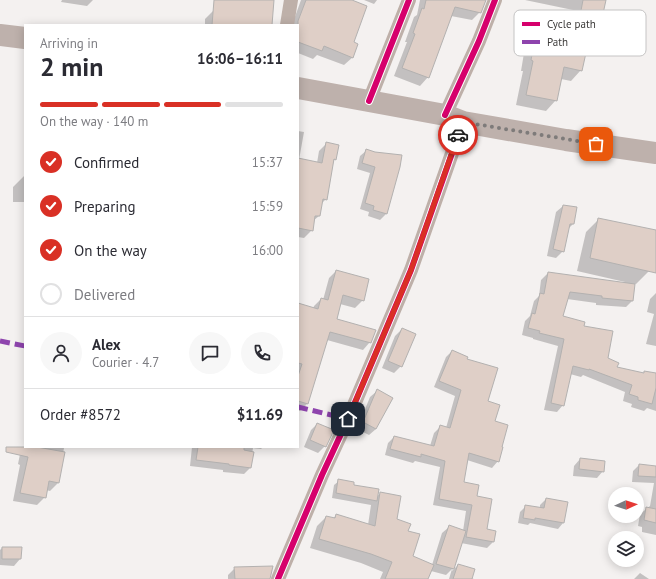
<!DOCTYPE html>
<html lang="en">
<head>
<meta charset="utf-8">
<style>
  body { margin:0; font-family:"PT Sans",sans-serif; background:#f7f7f7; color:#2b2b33; height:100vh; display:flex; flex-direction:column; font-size:15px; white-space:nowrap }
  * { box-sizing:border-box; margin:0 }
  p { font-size:13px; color:#7c7c81 }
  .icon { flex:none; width:22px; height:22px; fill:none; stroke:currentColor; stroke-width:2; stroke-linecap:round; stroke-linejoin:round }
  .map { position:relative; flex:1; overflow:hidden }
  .details { position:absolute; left:24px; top:24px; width:275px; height:424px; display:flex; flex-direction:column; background:#fff; border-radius:0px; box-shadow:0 2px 10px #0003 }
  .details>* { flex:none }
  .needle { width:26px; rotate:87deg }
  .fabs { position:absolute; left:608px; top:487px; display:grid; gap:8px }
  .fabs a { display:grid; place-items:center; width:36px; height:36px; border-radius:50%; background:#fff; box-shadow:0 2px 10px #0003; font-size:20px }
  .pin { position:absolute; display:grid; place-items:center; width:34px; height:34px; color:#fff; margin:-17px; border-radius:8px; box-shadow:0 2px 6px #0006 }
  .courier { position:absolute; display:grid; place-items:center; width:40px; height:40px; margin:-20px; border:3px solid #d93025; border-radius:50%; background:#fff; color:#222; box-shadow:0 1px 5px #0007 }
  .overview em { font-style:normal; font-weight:600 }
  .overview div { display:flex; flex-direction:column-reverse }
  .overview { display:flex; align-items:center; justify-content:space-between; height:68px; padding:0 16px }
  h1 { font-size:26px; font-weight:600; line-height:30px }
  .bar { display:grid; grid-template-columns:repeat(4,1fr); gap:6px 4px; align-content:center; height:48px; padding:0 16px }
  .bar i { height:5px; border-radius:3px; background:#e1e1e2 }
  .bar .current { background:#d93025 }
  .bar p { grid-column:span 4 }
  .line { display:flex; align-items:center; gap:10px; padding:0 16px; border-top:1px solid #e1e1e2 }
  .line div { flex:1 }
  .round { display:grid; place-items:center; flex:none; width:42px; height:42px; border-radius:21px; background:#f7f7f7 }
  ol { padding:0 16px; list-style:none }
  li { display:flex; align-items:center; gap:12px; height:44px }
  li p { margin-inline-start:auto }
  li .icon { padding:4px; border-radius:50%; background:#d93025; color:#fff; stroke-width:4 }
  li:last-child { color:#7c7c81 }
  li i { width:22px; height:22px; border:2px solid #e1e1e2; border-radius:50% }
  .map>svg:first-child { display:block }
  .shadow { fill:#0003 }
  .building { fill:#dfcfc7; stroke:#b3b1b0 }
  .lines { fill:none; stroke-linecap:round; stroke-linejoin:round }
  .minor { stroke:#beb0a9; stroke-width:14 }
  .primary { stroke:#beb1ac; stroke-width:22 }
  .quiet { stroke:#8e44ad; stroke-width:5; stroke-dasharray:10 5; stroke-linecap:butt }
  .cycleway-casing { stroke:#fff; stroke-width:8 }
  .cycleway { stroke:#d6006c; stroke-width:6 }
  .done { stroke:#7e7b7a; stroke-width:4; stroke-dasharray:0 7.2 }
  .route { stroke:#d93025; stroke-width:5 }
  .key { fill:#fff; stroke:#c5c4c4; stroke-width:1 }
  .key-label { font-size:11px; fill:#3e3c3b }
</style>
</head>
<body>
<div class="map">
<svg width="656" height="579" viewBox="0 0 656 579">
  <rect width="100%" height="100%" fill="#f4f1f0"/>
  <path class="shadow" d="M62 0H93L87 6 61 2Z
    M233 0H273L271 25H275H205V19L213 11Z
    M301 0H349L353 43V57L344 65 317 55 313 59 298 53V25H292Z
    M364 0H377L374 4Z
    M420 0H485L480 12 472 20 451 16 428 77 420 86 394 76 407 42H405L414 17 417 15Z
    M525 0H605L598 32 588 42 581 70 571 81 561 79 556 100 546 111 516 105 523 71H521L526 41 537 30 568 36 573 10Z
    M298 131 304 132 299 160 317 163 319 151 327 143 335 159 333 162 326 199 321 204 319 216 313 221 312 230 304 238 298 237Z
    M367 150 374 152 386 214 380 220 368 216 369 212 360 209 370 173 357 169 360 156Z
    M25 175V202H13V187Z
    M563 206 573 224 568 229 563 251 556 258 547 256 556 212Z
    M599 219 656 231V237L649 271 636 284H634L633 300 626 307 596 305V303L567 299 562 317 583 327 607 359 616 368 642 374 645 372 656 374V411L647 408 644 411 631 407 632 404 623 401 625 392 583 375 581 377 570 374 563 405 557 412 544 410 558 346 533 339V338L522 335 525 321 530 316 534 301 539 296 541 280 548 273 625 284V282L577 271 586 232Z
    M336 271 363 300 355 308 340 304 336 320 370 342 363 350 327 340 307 404 300 411H298V304L313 309 314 306 321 299 323 300 329 278Z
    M656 293V346L646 344 654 314 647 312 650 299Z
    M402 329 401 366 394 373 382 368 395 336Z
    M452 351 465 360 487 402 493 422 498 461 492 468 467 460 463 483 476 497 486 530 493 542 487 548 461 543 452 571 458 565 471 578 474 579H449L452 569 446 575 431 571 427 579H380L383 572 361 563 310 548 317 526 326 517 333 519 336 515 368 525 371 505 332 498 334 485 339 481 353 485 376 497 381 493 396 519 407 531 411 557 432 565 442 533 449 527 463 531 466 511 433 505 440 467 415 461 413 463 385 455 388 443 394 437 430 446 434 433 440 427 446 428 455 396 434 387 446 357Z
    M377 391 376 429 369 435 357 429 370 397Z
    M317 424 325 446 318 453 304 447 311 430Z
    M27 447H66L64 448 58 483 50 491 46 490 45 497 37 505 13 501 20 465 18 464 20 454Z
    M192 447H263L261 449 253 448 250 468 244 474 223 472V470L190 466Z
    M580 459 603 471 597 478 573 476 574 466Z
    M639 465 656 467V535L642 532V527L638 526 640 514 650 506 654 483 632 482 633 471Z
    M546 499 563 523 558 529 530 523 528 525 518 523 520 512 526 506 540 509V505Z
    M2 548 20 559 14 566 0 565V550Z
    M235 568 269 579H228V575Z
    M640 573 649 579H634Z"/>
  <path class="building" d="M214 0H274L272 25H212Z
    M306 0H352L367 6 354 42 358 44 353 58 324 46 322 51 298 42V21Z
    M426 0H486L481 13 455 7 429 78 402 68 415 34 413 33 422 8 424 9Z
    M583 0H606L599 32 591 30 582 71 564 67 557 101 526 95 533 61 531 60 537 29 576 37Z
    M326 142 339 145 336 160 334 159 327 200 323 199 320 216H315L313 231 298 228V158L322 163Z
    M366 149 375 152 402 155 400 167 387 214 373 210 374 206 365 203 375 167 362 163Z
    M563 205 577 207 574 224H570L564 252 553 249Z
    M598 218 656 230V273L590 258Z
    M336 270 369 279 364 301 343 295 337 319 376 330 371 343 330 332 308 404 298 401V376L302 364 298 363V303L318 309 321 298 328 300Z
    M548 272 635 284 633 301 602 298V296L570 292 563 316 585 322 584 326 613 331 608 358 619 363 617 367 644 373V371L656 373V388L652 404 638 400V397L629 394 632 385 589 369V370L573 366 564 406 551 403 564 339 539 333 540 331 528 328 532 313 535 314 540 293 544 294Z
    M402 328 416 334 402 367 388 361Z
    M452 350 468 357 467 359 498 368 488 401 500 405 495 421 508 425 502 447H503L499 462 469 453 464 482 479 485 477 496 492 499 487 529 496 531 494 542 466 537 472 505 439 499 445 461 421 454V457L390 449 394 436 434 446 440 425 450 428 461 390 439 381Z
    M377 389 393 398 376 429 363 422Z
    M317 423 334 430 326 447 310 440Z
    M6 447H37L65 452 59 483 49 481 46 498 20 493 28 457 6 452Z
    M198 447H244V450L254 452 251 468 229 465V464L196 460Z
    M580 458 605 461 604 472 579 469Z
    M639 464 656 466V477L638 476Z
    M338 479 354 482V485L379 489 377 501 336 493Z
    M380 492 401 496 397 519 411 524 408 531 420 534 413 556 434 565 428 579H385L392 562 371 554 319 539 326 516 335 518 336 514 375 526Z
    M546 498 568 502 564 523 535 518V520L523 518 525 505 544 508Z
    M646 507 656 509V523L644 520Z
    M449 525 466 531 454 569 436 564Z
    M2 547H22L21 559H2Z
    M458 564 475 569 472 579H453Z
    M273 566 270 579H235L234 567Z"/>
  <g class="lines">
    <path class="minor" d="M287 25 291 0
      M369 101 409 0
      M445 115 479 41 495 0
      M278 579 322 475 348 419 411 270 463 122"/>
    <path class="primary" d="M0 35 25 38
      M298 88 445 115 463 122 566 140 656 153"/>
    <path class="quiet" d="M0 341 25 346
      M298 407 348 419"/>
    <defs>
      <path id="cycleway" d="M369 101 409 0
        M445 115 479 41 495 0
        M278 579 322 475 348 419 411 270 463 122"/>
    </defs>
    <use href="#cycleway" class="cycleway-casing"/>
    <use href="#cycleway" class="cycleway"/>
  </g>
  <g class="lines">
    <path class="done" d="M458 135 463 122 596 144"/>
    <path class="route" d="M348 419 411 270 458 135"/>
  </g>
  <rect x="514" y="10" width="132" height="46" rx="6" class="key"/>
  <rect x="522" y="22" width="18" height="4" fill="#d6006c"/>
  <rect x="522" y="40" width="18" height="4" fill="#8e44ad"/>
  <g class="key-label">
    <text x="547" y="28">Cycle path</text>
    <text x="547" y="46">Path</text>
  </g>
</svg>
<div class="fabs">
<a><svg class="needle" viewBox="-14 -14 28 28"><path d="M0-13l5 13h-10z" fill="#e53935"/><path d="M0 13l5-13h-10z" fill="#7c7c81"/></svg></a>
<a><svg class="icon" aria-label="layers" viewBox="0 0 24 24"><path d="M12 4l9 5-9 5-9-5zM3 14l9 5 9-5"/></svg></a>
</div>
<div class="pin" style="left:596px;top:144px;background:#ea580c"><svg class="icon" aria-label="bag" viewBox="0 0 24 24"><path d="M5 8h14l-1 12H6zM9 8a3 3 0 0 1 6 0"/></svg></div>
<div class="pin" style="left:348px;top:419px;background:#1f2937"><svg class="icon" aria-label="home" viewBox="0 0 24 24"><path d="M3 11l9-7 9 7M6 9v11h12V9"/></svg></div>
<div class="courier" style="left:458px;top:135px"><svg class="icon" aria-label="car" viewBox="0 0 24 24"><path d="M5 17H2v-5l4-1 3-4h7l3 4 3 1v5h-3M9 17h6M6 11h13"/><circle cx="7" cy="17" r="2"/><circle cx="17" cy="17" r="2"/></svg></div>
<section class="details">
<div class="overview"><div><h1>2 min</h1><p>Arriving in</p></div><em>16:06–16:11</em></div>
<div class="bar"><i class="current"></i><i class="current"></i><i class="current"></i><i></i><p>On the way · 140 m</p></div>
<ol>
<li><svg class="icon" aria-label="check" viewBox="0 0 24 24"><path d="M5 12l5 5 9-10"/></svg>Confirmed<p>15:37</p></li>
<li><svg class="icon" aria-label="check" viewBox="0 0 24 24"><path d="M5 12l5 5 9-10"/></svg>Preparing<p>15:59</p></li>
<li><svg class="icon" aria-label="check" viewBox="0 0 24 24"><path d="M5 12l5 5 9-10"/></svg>On the way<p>16:00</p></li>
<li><i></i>Delivered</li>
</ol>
<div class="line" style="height:72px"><a class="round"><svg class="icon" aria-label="person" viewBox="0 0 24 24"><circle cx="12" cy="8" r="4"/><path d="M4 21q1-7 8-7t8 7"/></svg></a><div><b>Alex</b><p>Courier · 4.7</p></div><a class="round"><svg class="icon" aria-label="chat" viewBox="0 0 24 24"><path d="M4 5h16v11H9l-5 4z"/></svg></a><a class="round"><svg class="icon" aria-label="phone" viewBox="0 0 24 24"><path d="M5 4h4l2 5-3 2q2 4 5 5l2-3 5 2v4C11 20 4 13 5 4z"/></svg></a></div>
<div class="line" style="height:52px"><div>Order #8572</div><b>$11.69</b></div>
</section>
</div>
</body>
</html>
